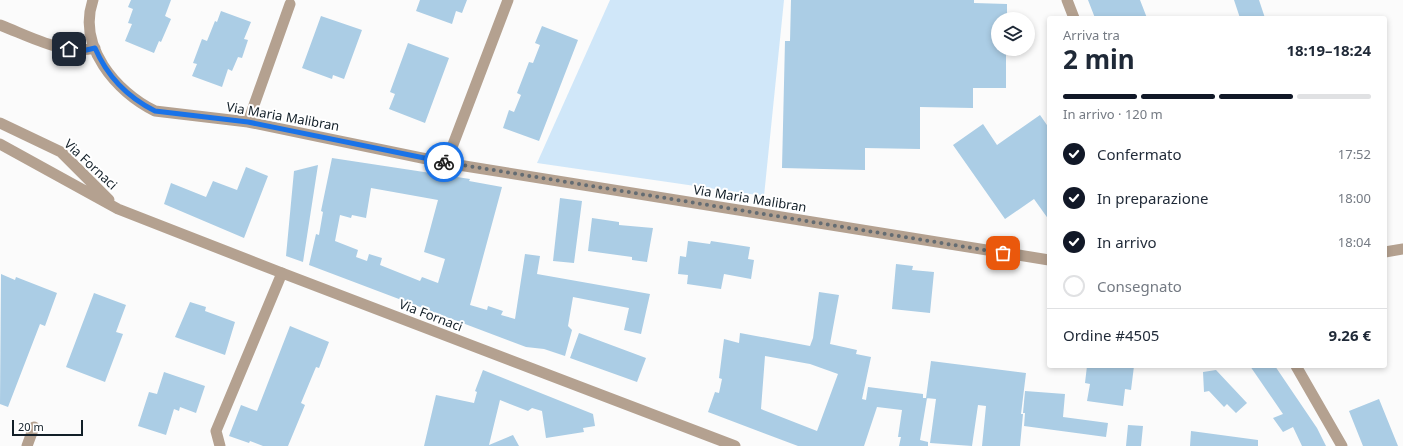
<!DOCTYPE html>
<html lang="it">
<head>
<meta charset="utf-8">
<style>
  body { margin:0; font-family:"Noto Sans",sans-serif; background:#f2f2f3; color:#1f2937; height:100vh; display:flex; flex-direction:column; font-size:15px; white-space:nowrap }
  * { box-sizing:border-box; margin:0 }
  p { font-size:13px; color:#747a83 }
  .icon { flex:none; width:22px; height:22px; fill:none; stroke:currentColor; stroke-width:2; stroke-linecap:round; stroke-linejoin:round }
  .map { position:relative; flex:1; overflow:hidden }
  .sheet { position:absolute; left:1047px; top:16px; width:340px; height:352px; display:flex; flex-direction:column; background:#fff; border-radius:4px; box-shadow:0 2px 6px #0003 }
  .sheet>* { flex:none }
  .fabs { position:absolute; left:991px; top:12px; display:grid; gap:8px }
  .fabs a { display:grid; place-items:center; width:44px; height:44px; border-radius:50%; background:#fff; box-shadow:0 2px 6px #0003; font-size:20px }
  .scale { position:absolute; left:12px; bottom:10px; width:71px; box-sizing:border-box; padding-left:4px; border:2px solid #121f28; border-top:0; font-size:11px; line-height:14px; white-space:nowrap; color:#121f28; -webkit-text-stroke:3px #fff; paint-order:stroke }
  .pin { position:absolute; display:grid; place-items:center; width:34px; height:34px; color:#fff; margin:-17px; border-radius:8px; box-shadow:0 2px 6px #0006 }
  .courier { position:absolute; display:grid; place-items:center; width:40px; height:40px; margin:-20px; border:3px solid #1a73e8; border-radius:50%; background:#fff; color:#222; box-shadow:0 1px 5px #0007 }
  .overview em { font-style:normal; font-weight:700 }
  .overview div { display:flex; flex-direction:column-reverse }
  .overview { display:flex; align-items:center; justify-content:space-between; height:68px; padding:0 16px }
  h1 { font-size:26px; font-weight:700; line-height:30px }
  .bar { display:grid; grid-template-columns:repeat(4,1fr); gap:6px 4px; align-content:center; height:48px; padding:0 16px }
  .bar i { height:5px; border-radius:3px; background:#e0e1e3 }
  .bar .current { background:#111827 }
  .bar p { grid-column:span 4 }
  .line { display:flex; align-items:center; gap:10px; padding:0 16px; border-top:1px solid #e0e1e3 }
  .line div { flex:1 }
  ol { padding:0 16px; list-style:none }
  li { display:flex; align-items:center; gap:12px; height:44px }
  li p { margin-inline-start:auto }
  li .icon { padding:4px; border-radius:50%; background:#111827; color:#fff; stroke-width:4 }
  li:last-child { color:#747a83 }
  li i { width:22px; height:22px; border:2px solid #e0e1e3; border-radius:50% }
  .map>svg:first-child { display:block }
  .green { fill:#d0e7f9 }
  .building { fill:#abcde5; fill-rule:evenodd }
  .lines { fill:none; stroke-linecap:round; stroke-linejoin:round }
  .minor { stroke:#b4a190; stroke-width:11 }
  .tertiary { stroke:#b4a190; stroke-width:11 }
  .done { stroke:#646c72; stroke-width:4; stroke-dasharray:0 7.2 }
  .route { stroke:#1a73e8; stroke-width:5 }
  .labels { text-anchor:middle; stroke-width:4; stroke-linejoin:round; paint-order:stroke }
  .street-label { font-size:13px; fill:#121f28; stroke:#fff }
</style>
</head>
<body>
<div class="map">
<svg width="1403" height="446" viewBox="0 0 1403 446">
  <rect width="100%" height="100%" fill="#fbfbfb"/>
  <path class="green" d="M610 0H784L764 196 537 163Z"/>
  <path class="building" d="M131 0H171L165 16 171 19 161 42 159 41 154 53 125 41 132 24 128 23 133 9 128 7Z
    M420 0H467L462 13 456 11 452 24 416 11Z
    M791 0H974V3L1007 4V19H998V49H1006V88H973V108L920 107V149L865 148V170L782 168 785 41H790Z
    M1088 0H1140L1147 18H1095Z
    M1234 0H1259L1265 18H1240Z
    M221 11 251 22 244 39 248 40 242 58 238 57 232 71 228 69 222 87 192 76 197 64 193 63 202 39 207 41 215 21 217 22Z
    M321 16 362 30 344 79 333 75 332 79 302 68Z
    M542 26 578 40 539 141 503 128 509 110 514 112 521 95 517 93 529 62 533 63 540 45 535 43Z
    M408 43 449 58 425 123 389 109 395 94 390 92Z
    M1040 115 1049 128V220L1034 199 1005 219 953 145 983 124 997 145Z
    M332 158 470 179 469 181 502 187 470 305 487 310 488 306 503 311 501 315 515 319 525 254 540 256 537 274 650 294 641 334 624 330 629 308 573 297 568 326 572 330 565 356 544 349 526 347 309 265 316 234 319 235 323 212 321 211ZM371 188 438 200 424 252 445 259 438 283 422 277 420 281 380 265 382 258 369 254 367 261 356 257 358 250 335 241 340 215 351 218 352 215 366 218Z
    M318 165 303 262 286 256 294 171Z
    M246 167 268 176 244 238 164 204 171 183 206 197 213 181 237 190Z
    M560 198 582 201 574 263 553 261Z
    M592 218 619 222V225L653 228 647 262 632 260V257L588 251Z
    M688 241 710 244 711 241 750 247 748 259 754 260 751 279 724 274 721 289 687 284 688 275 678 274 680 256 686 257Z
    M896 264 913 266 912 270 934 272 930 313 892 309Z
    M1 274 15 280 16 277 57 293 45 326 40 324 8 407 0 404Z
    M819 292 839 295 830 344 857 350 856 354 871 357 862 399 866 400 868 387 923 394V398H927L920 440 928 442V446H899L901 437H898L902 410 877 407 864 446H798L708 412 715 392 719 393 722 379 719 378 724 339 739 343 740 333 810 346 813 338ZM765 356 810 364 838 374 817 431 761 409Z
    M94 293 126 305 116 332 123 334 105 382 66 367Z
    M190 302 206 307 205 311 235 322 225 355 175 337Z
    M290 326 329 342 319 368 316 367 301 403 305 405 288 446H263L250 441 249 443 229 436 241 405 257 411Z
    M579 333 646 358 637 382 570 358Z
    M931 361 1026 373 1021 414H1023L1020 446H982L986 406 978 405 972 446 930 443 936 399 926 398Z
    M1087 366 1124 367V366H1134L1131 390 1125 389 1123 406 1087 401 1090 384 1085 383Z
    M1250 366H1275L1317 428 1326 446H1302L1293 427 1283 432 1273 418 1283 414Z
    M483 370 593 414 595 426 583 428 584 432 546 438 542 411 532 408 528 411 500 400 489 445 513 435 519 446H424L436 395 474 403 477 392 475 391Z
    M1216 370 1247 403 1236 413 1227 404 1224 407 1209 391 1204 392 1203 372Z
    M164 372 205 386 196 413 180 407 179 411 174 409 166 435 138 426 149 392 157 394Z
    M1025 391 1065 394 1063 417 1108 423 1106 437 1024 426 1025 413H1023Z
    M1379 399 1398 446H1363L1349 411Z
    M1128 425 1143 426 1141 446H1126Z
    M1191 431 1258 440V446H1190Z"/>
  <g class="lines">
    <path class="minor" d="M93 0C77 46 116 92 155 111L248 122 446 163 1049 260
      M1067 0 1074 18
      M0 25C29 36 64 56 95 48
      M248 122 290 4
      M446 163 508 0
      M1385 252 1403 249
      M1296 366 1342 446
      M27 446 34 427
      M220 446 216 431 282 273"/>
    <path class="tertiary" d="M0 123 61 152 109 200
      M0 144 118 209 282 273 735 446"/>
  </g>
  <g class="lines">
    <path class="done" d="M444 162 1003 253"/>
    <path class="route" d="M69 49 82 51 95 48C107 76 127 97 155 111L248 122 444 162"/>
  </g>
  <g class="labels">
    <g class="street-label">
      <text transform="translate(283 116) rotate(10)" y="5">Via Maria Malibran</text>
      <text transform="translate(91 164) rotate(43)" y="5">Via Fornaci</text>
      <text transform="translate(750 198) rotate(9)" y="5">Via Maria Malibran</text>
      <text transform="translate(431 315) rotate(21)" y="5">Via Fornaci</text>
    </g>
  </g>
</svg>
<div class="fabs">
<a><svg class="icon" aria-label="layers" viewBox="0 0 24 24"><path d="M12 4l9 5-9 5-9-5zM3 14l9 5 9-5"/></svg></a>
</div>
<div class="scale">20 m</div>
<div class="pin" style="left:1003px;top:253px;background:#ea580c"><svg class="icon" aria-label="bag" viewBox="0 0 24 24"><path d="M5 8h14l-1 12H6zM9 8a3 3 0 0 1 6 0"/></svg></div>
<div class="pin" style="left:69px;top:49px;background:#1f2937"><svg class="icon" aria-label="home" viewBox="0 0 24 24"><path d="M3 11l9-7 9 7M6 9v11h12V9"/></svg></div>
<div class="courier" style="left:444px;top:162px"><svg class="icon" aria-label="bike" viewBox="0 0 24 24"><circle cx="6" cy="16" r="4"/><circle cx="18" cy="16" r="4"/><path d="M6 16l4-8h5l3 8M10 8l3 8H6M13 5h3"/></svg></div>
<section class="sheet">
<div class="overview"><div><h1>2 min</h1><p>Arriva tra</p></div><em>18:19–18:24</em></div>
<div class="bar"><i class="current"></i><i class="current"></i><i class="current"></i><i></i><p>In arrivo · 120 m</p></div>
<ol>
<li><svg class="icon" aria-label="check" viewBox="0 0 24 24"><path d="M5 12l5 5 9-10"/></svg>Confermato<p>17:52</p></li>
<li><svg class="icon" aria-label="check" viewBox="0 0 24 24"><path d="M5 12l5 5 9-10"/></svg>In preparazione<p>18:00</p></li>
<li><svg class="icon" aria-label="check" viewBox="0 0 24 24"><path d="M5 12l5 5 9-10"/></svg>In arrivo<p>18:04</p></li>
<li><i></i>Consegnato</li>
</ol>
<div class="line" style="height:52px"><div>Ordine #4505</div><b>9.26 €</b></div>
</section>
</div>
</body>
</html>
